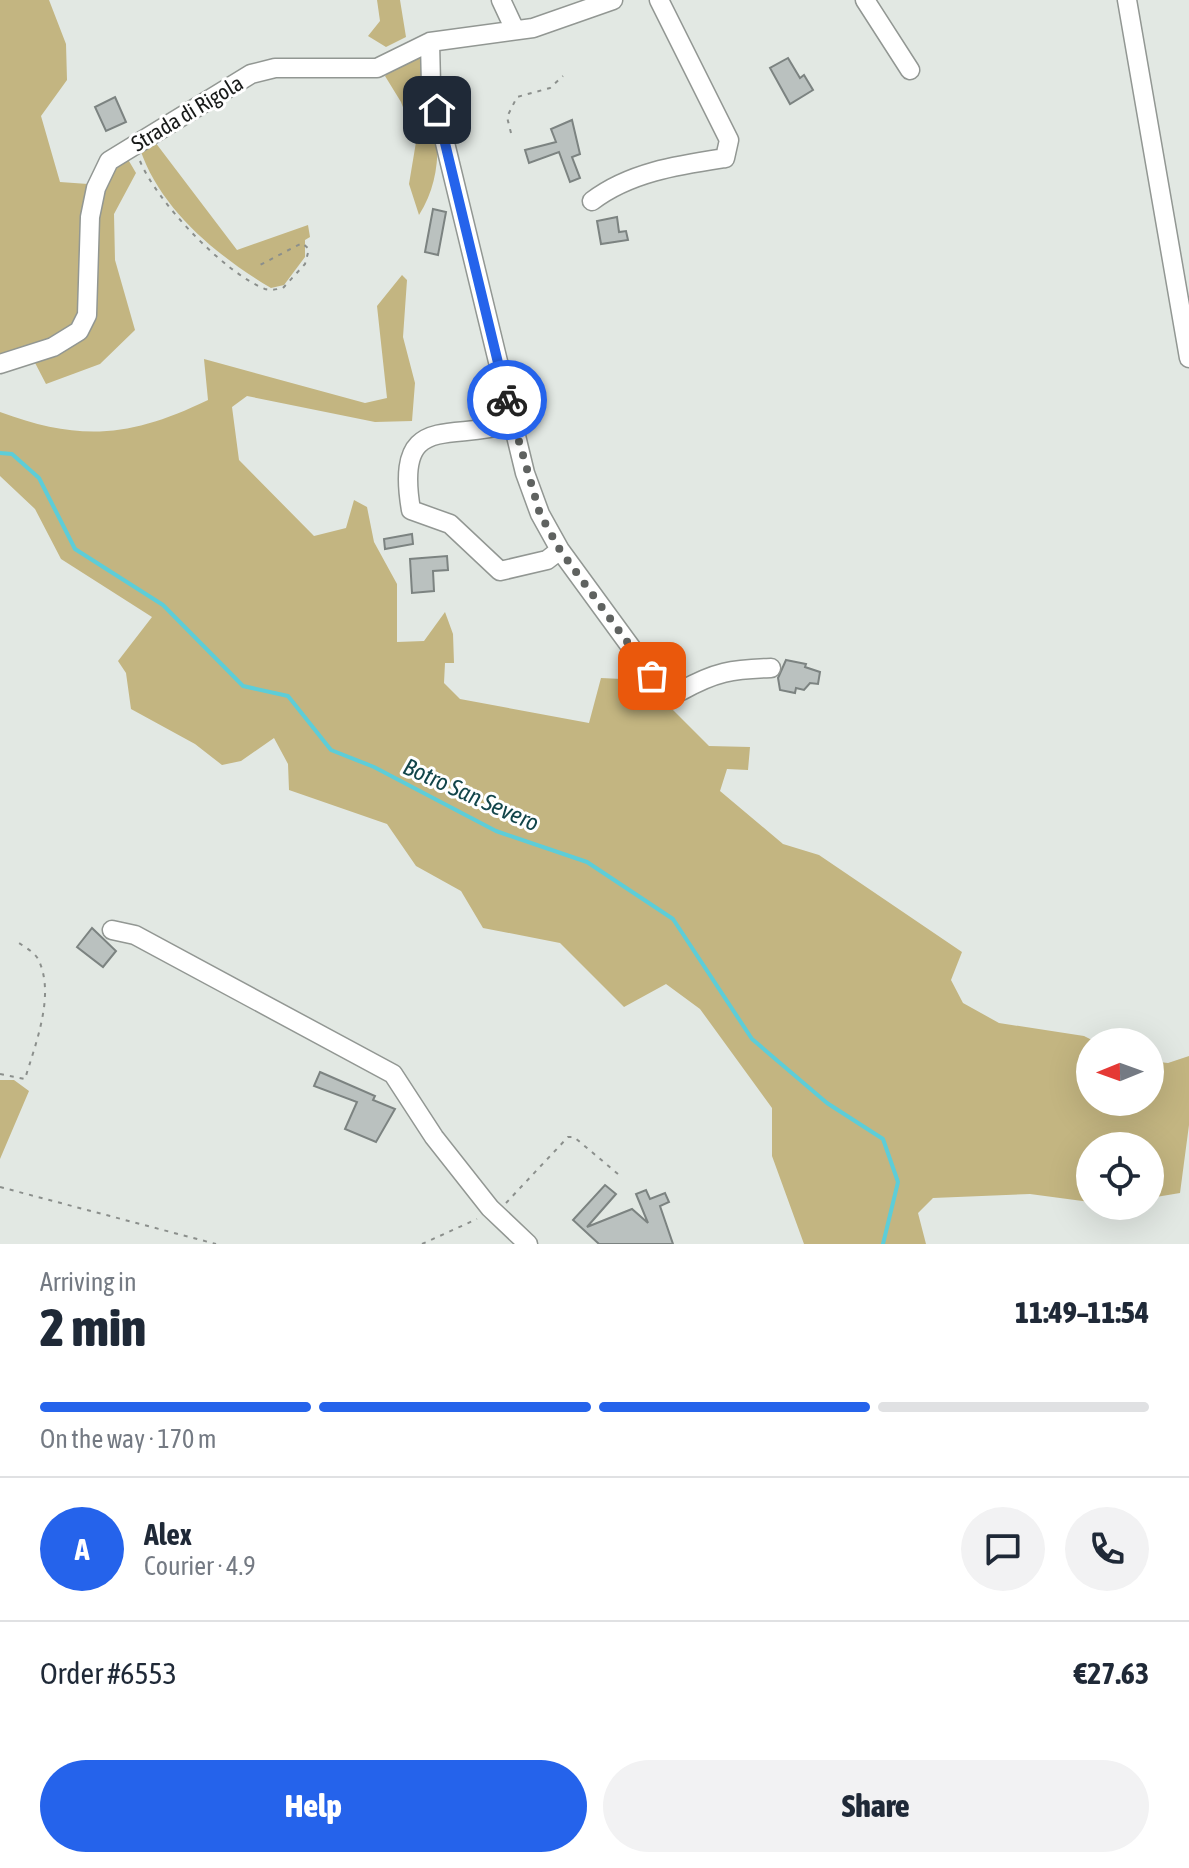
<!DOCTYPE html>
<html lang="en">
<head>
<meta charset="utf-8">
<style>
  body { margin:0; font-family:"Asap Condensed",sans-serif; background:#f2f2f3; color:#1f2937; height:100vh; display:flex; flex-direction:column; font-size:30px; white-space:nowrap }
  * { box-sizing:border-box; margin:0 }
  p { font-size:26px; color:#747a83 }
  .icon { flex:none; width:44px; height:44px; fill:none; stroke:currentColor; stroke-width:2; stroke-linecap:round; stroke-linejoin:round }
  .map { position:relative; height:1244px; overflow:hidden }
  .side { display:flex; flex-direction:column; background:#fff; flex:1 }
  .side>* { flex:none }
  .needle { width:52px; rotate:269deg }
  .tools { position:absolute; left:1076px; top:1028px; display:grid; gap:16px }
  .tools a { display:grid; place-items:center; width:88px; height:88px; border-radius:50%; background:#fff; box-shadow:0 8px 32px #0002; font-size:40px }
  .pin { position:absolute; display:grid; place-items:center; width:68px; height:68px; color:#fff; margin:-34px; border-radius:16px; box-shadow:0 4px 12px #0006 }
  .courier { position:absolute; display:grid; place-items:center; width:80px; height:80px; margin:-40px; border:6px solid #2563eb; border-radius:50%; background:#fff; color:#222; box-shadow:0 2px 10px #0007 }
  .headline em { font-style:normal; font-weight:800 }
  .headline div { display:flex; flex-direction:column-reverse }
  .headline { display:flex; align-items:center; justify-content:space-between; height:136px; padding:0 40px }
  h1 { font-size:52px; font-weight:800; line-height:60px }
  .bar { display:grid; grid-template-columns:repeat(4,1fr); gap:12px 8px; align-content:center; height:96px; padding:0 40px }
  .bar i { height:10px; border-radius:6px; background:#e0e1e3 }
  .bar .on { background:#2563eb }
  .bar p { grid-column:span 4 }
  .line { display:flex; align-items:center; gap:20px; padding:0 40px; border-top:2px solid #e0e1e3 }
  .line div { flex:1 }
  .round { display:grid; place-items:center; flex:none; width:84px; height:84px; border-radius:42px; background:#f2f2f3 }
  .cta { display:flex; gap:16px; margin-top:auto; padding:16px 40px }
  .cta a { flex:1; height:92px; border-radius:48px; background:#2563eb; color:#fff; font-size:32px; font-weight:800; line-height:92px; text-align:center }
  .cta a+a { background:#f2f2f3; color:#1f2937 }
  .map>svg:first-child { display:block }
  .green { fill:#c3b581 }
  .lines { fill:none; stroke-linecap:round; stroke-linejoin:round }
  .stream { stroke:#5dcdd8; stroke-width:4 }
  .building { fill:#bac1bf; stroke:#7c8381; stroke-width:2 }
  .minor-casing { stroke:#929793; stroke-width:21 }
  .path { stroke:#8b8f8c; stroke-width:2; stroke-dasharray:4 6; stroke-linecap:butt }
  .minor { stroke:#fff; stroke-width:18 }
  .done { stroke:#5f6260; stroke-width:8; stroke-dasharray:0 14.4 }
  .route { stroke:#2563eb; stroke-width:10 }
  .labels { text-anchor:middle; stroke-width:6; stroke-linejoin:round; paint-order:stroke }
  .street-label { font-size:22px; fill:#181a19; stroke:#fff }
  .water-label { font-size:24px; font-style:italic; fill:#12454a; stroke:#fff }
</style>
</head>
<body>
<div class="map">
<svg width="1189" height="1244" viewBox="0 0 1189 1244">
  <rect width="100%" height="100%" fill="#e2e8e3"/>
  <path class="green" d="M0 0H49L66 44 67 80 41 116 60 182 88 184 82 223 79 313 66 332 0 357Z
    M377 0H400L406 37 386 47 368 36 380 21Z
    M425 50C434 104 451 166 419 215L409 184 416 142 401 102 385 76 405 58Z
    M155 142 237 250 308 225 310 237 305 240V257L284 285 271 288C217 256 160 209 140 149Z
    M126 156 136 173 114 214 115 260 135 330 100 364 46 384 33 359 91 324 94 209 112 162Z
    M402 275 407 280 403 337 415 383 412 421 375 422 247 396 232 407 239 460 314 536 346 528 354 500 367 507 374 542 397 584V642L424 641 445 612 453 634 454 663H445L444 683 460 699 589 723 601 678 643 680 709 746 750 747 748 770 727 769 720 791 783 844 819 855 962 952 951 980 963 1003 999 1023 1084 1036 1096 1042H1090V1102H1150V1061L1168 1063 1189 1056V1125L1180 1193 1150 1198V1146H1090V1202L1030 1194 933 1198 918 1213 926 1244H804L772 1156V1108L700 1009 666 984 624 1007 560 943 483 928 461 891 416 866 387 824 289 790 288 764 274 738 241 761 222 765 195 744 131 709 126 673 118 661 152 617 61 559 35 509 0 476V412C81 442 131 437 208 400L204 359 365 403 387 398 377 306Z
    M0 1080H14L29 1091 0 1159Z"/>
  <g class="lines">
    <path class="stream" d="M0 453 12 454 39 478 75 549 163 605 243 686 288 696 331 750 374 767 496 831 587 862 673 919 752 1039 827 1103 883 1139 898 1182 883 1244"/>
  </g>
  <path class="building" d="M788 58 800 78 804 75 813 90 790 104 770 68Z
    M115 97 126 122 106 131 95 107Z
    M572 120 580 154 572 157 580 178 570 182 559 152 529 163 525 150 556 142 551 129Z
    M433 209 446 212 438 255 425 252Z
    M617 217 619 232 626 231 628 240 601 244 597 221Z
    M412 534 413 544 385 549 384 539Z
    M447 556 448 570 433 571 434 591 412 593 410 559Z
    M786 660 806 664 805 667 820 672 818 684 810 683 804 690 796 688 795 693 780 690 778 678Z
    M92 928 116 951 103 967 77 947Z
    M320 1072 375 1096 373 1100 395 1109 376 1142 345 1129 357 1102 314 1086Z
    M605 1185 616 1194 587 1227 632 1209 648 1223 636 1194 646 1190 650 1199 665 1193 669 1202 660 1206 673 1244H599L573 1220Z"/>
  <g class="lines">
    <defs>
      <path id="minor" d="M501 0 515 30
        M865 0 910 70
        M1127 0 1189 358
        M430 42 431 85 525 473 540 514 560 550 652 676 665 687 681 691C715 672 732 669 771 668
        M592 201C630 172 679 165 725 158L729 140 659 0
        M0 364 53 347 79 331 87 315 90 217 96 188 109 161 251 74 275 68H377L430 42 533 28 613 0
        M511 423C452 443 394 409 411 510L450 524 500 571 547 560 560 550
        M112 930 135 935 393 1074 434 1137 490 1208 528 1244"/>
    </defs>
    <use href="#minor" class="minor-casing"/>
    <path class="path" d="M511 133 507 117 517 97 550 88 563 76
      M140 161C157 202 223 272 265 289 271 291 277 289 283 288L305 264 309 249 302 243 258 266
      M0 1074 25 1079C35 1045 56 994 38 959 35 953 25 947 19 943
      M0 1187 216 1244
      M506 1203 568 1137H574L618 1174
      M422 1244 477 1219"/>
    <use href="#minor" class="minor"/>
  </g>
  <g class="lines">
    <path class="done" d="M507 400 540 514 560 550 652 676"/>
    <path class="route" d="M437 110 507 400"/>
  </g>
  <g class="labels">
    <g class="street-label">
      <text transform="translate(187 113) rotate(-31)" y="8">Strada di Rigola</text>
    </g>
    <g class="water-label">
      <text transform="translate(471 795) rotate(24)" y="8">Botro San Severo</text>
    </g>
  </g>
</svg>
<div class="tools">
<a><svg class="needle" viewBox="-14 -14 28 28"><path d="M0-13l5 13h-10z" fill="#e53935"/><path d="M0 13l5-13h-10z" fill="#747a83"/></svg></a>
<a><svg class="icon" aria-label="locate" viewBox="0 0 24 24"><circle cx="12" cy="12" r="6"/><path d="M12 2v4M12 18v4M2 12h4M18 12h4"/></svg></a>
</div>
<div class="pin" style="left:652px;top:676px;background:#ea580c"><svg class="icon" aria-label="bag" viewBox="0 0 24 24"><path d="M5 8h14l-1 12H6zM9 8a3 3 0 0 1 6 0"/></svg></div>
<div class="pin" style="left:437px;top:110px;background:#1f2937"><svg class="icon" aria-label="home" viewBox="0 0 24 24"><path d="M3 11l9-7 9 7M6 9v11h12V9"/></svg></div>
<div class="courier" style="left:507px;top:400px"><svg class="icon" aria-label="bike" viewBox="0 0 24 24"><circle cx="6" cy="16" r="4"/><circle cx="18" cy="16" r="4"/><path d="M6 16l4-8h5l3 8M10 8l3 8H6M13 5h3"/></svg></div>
</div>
<section class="side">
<div class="headline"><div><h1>2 min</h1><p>Arriving in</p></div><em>11:49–11:54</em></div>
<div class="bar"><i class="on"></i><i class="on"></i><i class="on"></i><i></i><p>On the way · 170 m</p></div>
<div class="line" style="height:144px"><b class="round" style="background:#2563eb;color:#fff">A</b><div><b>Alex</b><p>Courier · 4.9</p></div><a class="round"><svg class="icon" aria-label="chat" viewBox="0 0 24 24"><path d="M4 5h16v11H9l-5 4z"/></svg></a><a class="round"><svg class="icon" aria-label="phone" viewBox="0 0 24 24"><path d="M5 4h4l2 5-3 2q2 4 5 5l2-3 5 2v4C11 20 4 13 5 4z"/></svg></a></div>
<div class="line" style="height:104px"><div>Order #6553</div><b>€27.63</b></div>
<div class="cta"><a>Help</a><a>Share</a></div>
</section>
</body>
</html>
